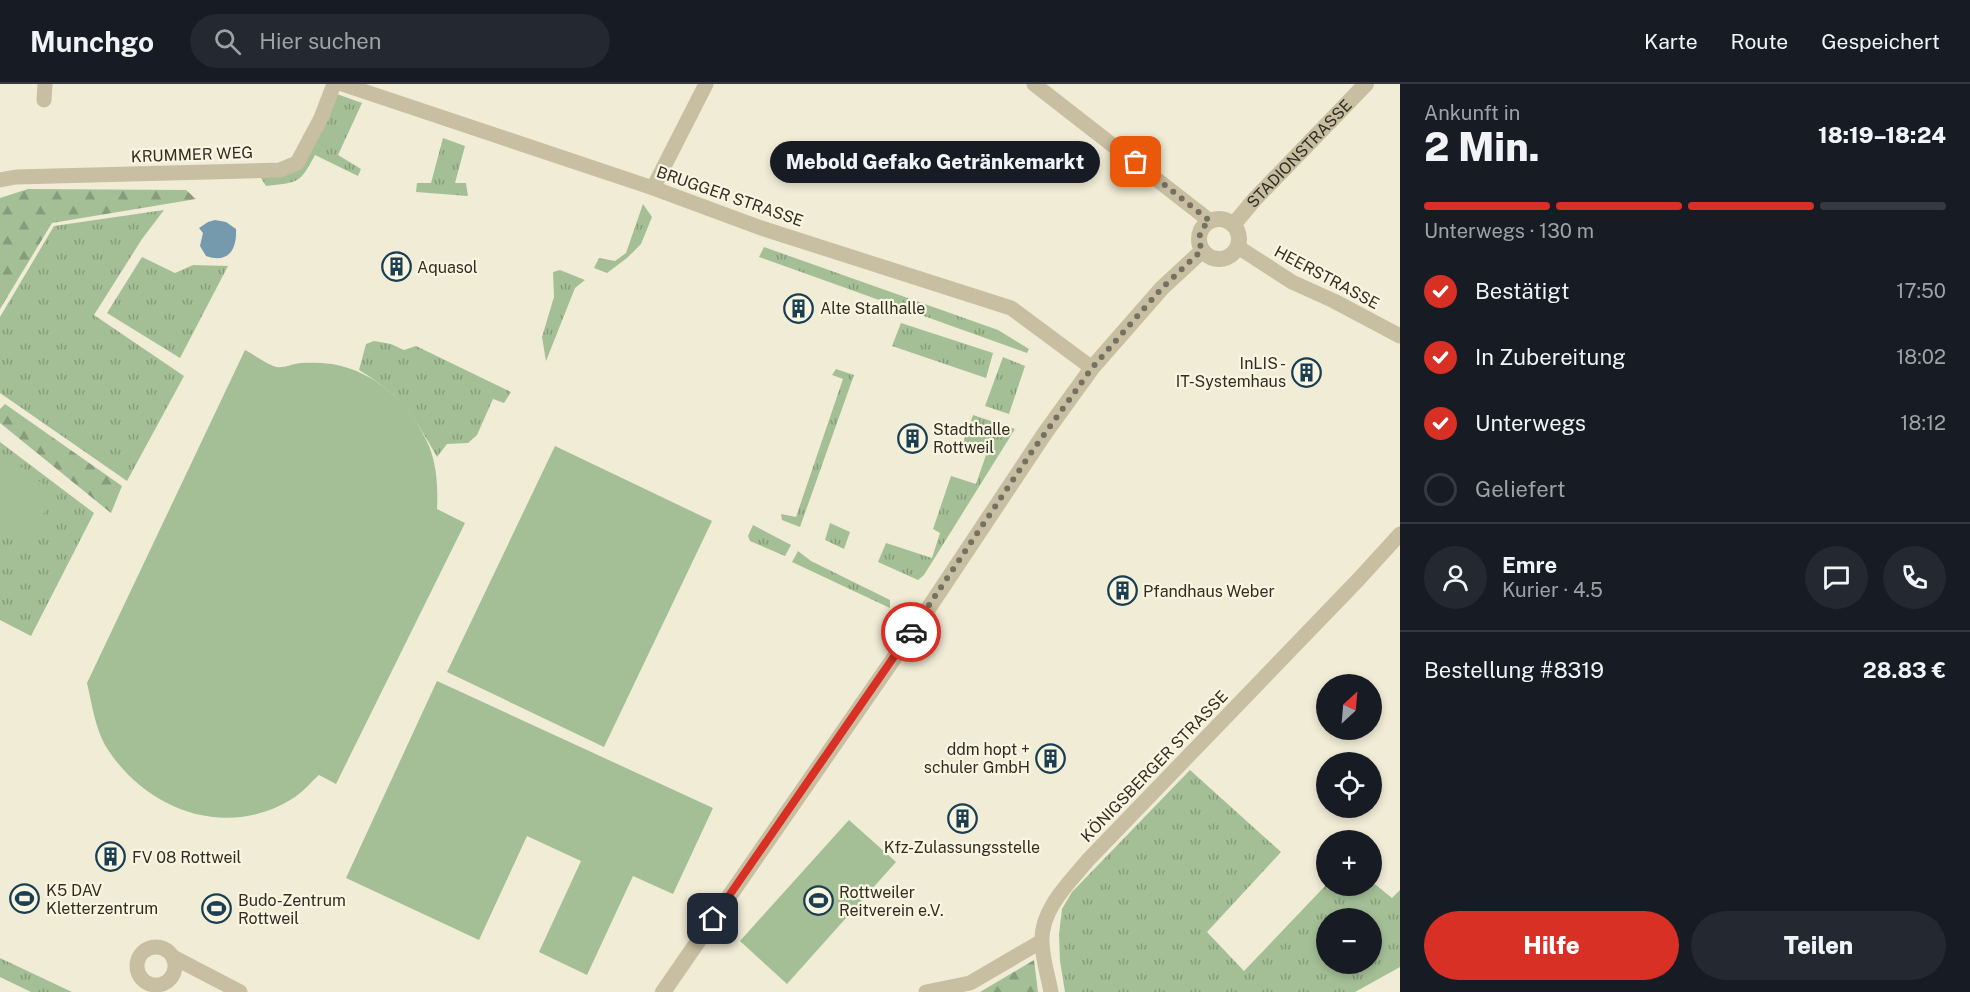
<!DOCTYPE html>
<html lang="de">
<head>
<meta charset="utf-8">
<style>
  body { margin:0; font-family:"Public Sans",sans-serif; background:#242831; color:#f1f3f6; height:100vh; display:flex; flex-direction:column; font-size:22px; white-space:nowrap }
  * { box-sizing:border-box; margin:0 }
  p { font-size:20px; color:#9ea1a6 }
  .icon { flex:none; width:33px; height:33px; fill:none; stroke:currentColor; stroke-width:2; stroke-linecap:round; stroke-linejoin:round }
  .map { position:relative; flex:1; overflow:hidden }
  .panel { display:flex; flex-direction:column; background:#171b24; width:570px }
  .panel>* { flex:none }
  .needle { width:39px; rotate:26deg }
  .fabs { position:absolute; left:1316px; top:590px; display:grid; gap:12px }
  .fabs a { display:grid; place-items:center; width:66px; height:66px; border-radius:50%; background:#171b24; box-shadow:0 3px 9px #0003; font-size:30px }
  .pin { position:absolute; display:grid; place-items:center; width:51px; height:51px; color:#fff; margin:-26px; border-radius:12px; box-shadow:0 3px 9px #0006 }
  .courier { position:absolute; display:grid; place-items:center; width:60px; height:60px; margin:-30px; border:4px solid #d93025; border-radius:50%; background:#fff; color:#222; box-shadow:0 2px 8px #0007 }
  .bubble { position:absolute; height:42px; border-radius:21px; background:#171b24; box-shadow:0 3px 9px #0003; font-size:20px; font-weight:800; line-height:42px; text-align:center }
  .summary em { font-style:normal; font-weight:800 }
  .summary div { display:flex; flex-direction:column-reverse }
  .summary { display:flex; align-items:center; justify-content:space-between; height:102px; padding:0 24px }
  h1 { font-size:39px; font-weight:800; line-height:45px }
  .bar { display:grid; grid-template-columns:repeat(4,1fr); gap:9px 6px; align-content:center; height:72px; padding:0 24px }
  .bar i { height:8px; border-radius:4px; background:#363941 }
  .bar .current { background:#d93025 }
  .bar p { grid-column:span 4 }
  .line { display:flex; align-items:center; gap:15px; padding:0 24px; border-top:2px solid #363941 }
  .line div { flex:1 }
  .round { display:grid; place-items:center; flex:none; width:63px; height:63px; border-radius:32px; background:#242831 }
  ol { padding:0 24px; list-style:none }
  li { display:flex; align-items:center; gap:18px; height:66px }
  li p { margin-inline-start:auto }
  li .icon { padding:6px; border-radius:50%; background:#d93025; color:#fff; stroke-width:4 }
  li:last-child { color:#9ea1a6 }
  li i { width:33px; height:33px; border:3px solid #363941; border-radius:50% }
  .primary-button { display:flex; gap:12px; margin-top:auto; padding:12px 24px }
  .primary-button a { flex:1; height:69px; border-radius:36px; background:#d93025; color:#fff; font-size:24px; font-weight:800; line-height:69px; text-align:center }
  .primary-button a+a { background:#242831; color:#f1f3f6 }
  header { display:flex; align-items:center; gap:36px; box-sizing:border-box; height:84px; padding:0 30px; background:#171b24; border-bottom:2px solid #363941 }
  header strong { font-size:28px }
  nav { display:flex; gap:33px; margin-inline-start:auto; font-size:21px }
  .search { width:420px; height:54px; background:#242831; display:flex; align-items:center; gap:15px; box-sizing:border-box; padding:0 21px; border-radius:33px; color:#9ea1a6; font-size:22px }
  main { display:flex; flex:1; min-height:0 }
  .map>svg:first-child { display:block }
  .grass { fill:url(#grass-tufts); fill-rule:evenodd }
  .forest { fill:url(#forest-firs) }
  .garden { fill:#a4bf96 }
  .water { fill:#7599ad }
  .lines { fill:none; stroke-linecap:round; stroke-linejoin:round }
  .minor { stroke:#c8bfa2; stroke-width:15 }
  .tertiary { stroke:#c8bfa2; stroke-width:16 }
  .done { stroke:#747062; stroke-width:6; stroke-dasharray:0 10.8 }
  .route { stroke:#d93025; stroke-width:8 }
  .labels { text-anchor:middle; stroke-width:4.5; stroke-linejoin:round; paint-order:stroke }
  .street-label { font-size:16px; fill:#322d24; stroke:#f8f5e1 }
  .poi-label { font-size:16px; fill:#322d24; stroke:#f8f5e1; text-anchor:start }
</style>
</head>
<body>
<header>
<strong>Munchgo</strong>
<div class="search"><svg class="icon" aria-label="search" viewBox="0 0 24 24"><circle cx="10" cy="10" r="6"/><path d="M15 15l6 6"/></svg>Hier suchen</div>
<nav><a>Karte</a><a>Route</a><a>Gespeichert</a></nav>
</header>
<main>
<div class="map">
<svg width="1400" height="908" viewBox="0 0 1400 908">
  <defs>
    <pattern id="grass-tufts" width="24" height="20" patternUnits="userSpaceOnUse" patternTransform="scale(1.5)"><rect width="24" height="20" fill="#a4bf96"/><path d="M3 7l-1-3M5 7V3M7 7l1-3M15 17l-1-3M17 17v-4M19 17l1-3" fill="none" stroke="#869c7a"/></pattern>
    <pattern id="forest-firs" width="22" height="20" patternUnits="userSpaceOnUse" patternTransform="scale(1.5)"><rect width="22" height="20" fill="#a4bf96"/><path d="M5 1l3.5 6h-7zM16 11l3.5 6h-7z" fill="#869c7a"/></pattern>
  </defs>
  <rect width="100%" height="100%" fill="#f0ecd6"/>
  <path class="grass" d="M337 10 362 19 338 71 361 85 358 92 315 71C299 101 298 98 266 102L261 94 292 88Z
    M443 54 465 62 455 99H466L468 112 416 108 417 99H431Z
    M643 120 652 133 641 160 627 174 607 189 594 184 599 174 615 177 626 169Z
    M164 126 142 155 94 231 184 292 127 397 0 309V233L54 142Z
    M764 163 998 246 1029 265 1027 269 759 173Z
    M142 173 175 189 193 181 228 182 180 274 107 229Z
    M560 186 585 196 575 204 546 277 542 253 554 213 553 188Z
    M901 239 993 269 986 294 892 262Z
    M374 257 391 260 404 266 416 262 511 308 504 319 493 315 477 351 468 359 447 360 437 373C415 333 399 310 359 286L366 260Z
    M1003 273 1025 282 1009 330 985 322Z
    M836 285 854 291 800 443 782 436 781 430 796 433 843 295 832 291Z
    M973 331 1015 345 924 491 918 496 878 478 886 459 932 474 940 449 933 445 951 392 976 400 987 368 963 359Z
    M0 358 94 429 31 552 0 536Z
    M830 439 850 448 844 465 825 456Z
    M753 441 791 461 785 472 750 457 748 452Z
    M798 467 811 477 890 516V524L792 478Z
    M1190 686 1281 768 1207 848 1244 887 1326 801H1371V797L1392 814 1400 806V883L1355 908H1065L1060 877 1059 850 1062 825 1072 808ZM1326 834H1371V879H1326Z
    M0 874 72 908H31L0 893Z"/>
  <path class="forest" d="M28 105 186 106 196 115 52 139 0 225V114Z
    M5 320 122 402 111 429 0 339V325Z
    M1034 876 1038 908H980Z"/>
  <path class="garden" d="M245 266C253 270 269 282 277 283 282 284 290 281 295 280 307 278 320 279 332 280 376 287 412 322 429 362 437 382 438 404 437 425L465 439 336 700 319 691C311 698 304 707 295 713 228 757 145 727 105 661 95 643 92 620 87 599Z
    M555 362 712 437 604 663 447 588Z
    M5 370 57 411 21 460 0 445V376Z
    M437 597 713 724 673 810 633 792 587 891 539 868 581 777 527 752 479 856 346 794Z
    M849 736 896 778 787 900 740 857Z"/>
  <path class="water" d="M215 136 226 138 236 145C237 165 229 180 206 172L200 162 203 149 199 144 208 138Z"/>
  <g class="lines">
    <path class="minor" d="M342 0 653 104 761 144 1011 224 1092 284
      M1034 0 1210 137
      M44 16 45 0
      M0 96 16 93 280 86 297 79 321 34 334 0
      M653 104 706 0
      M1238 163 1292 198 1334 217 1400 252
      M137 882a19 19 0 1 1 38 0a19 19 0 1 1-38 0Z
      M173 873 240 908
      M926 908 970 899 1042 857
      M1051 908C1048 892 1042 873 1042 857 1041 825 1069 799 1088 776L1358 496 1400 450"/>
    <g class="tertiary">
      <circle cx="1219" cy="155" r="20"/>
      <path id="s1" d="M1234 140 1254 116 1366 0"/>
      <path d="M663 908 928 525 1045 349 1092 284 1162 204 1202 167"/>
    </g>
  </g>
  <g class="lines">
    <path class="done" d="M911 548 1033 366 1092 284 1162 204 1202 166C1197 155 1199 145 1210 137L1136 78"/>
    <path class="route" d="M713 835 911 548"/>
  </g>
  <defs>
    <symbol id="building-ring" viewBox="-11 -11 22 22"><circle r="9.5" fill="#f8f5e1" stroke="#1b3e53" stroke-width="1.5"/><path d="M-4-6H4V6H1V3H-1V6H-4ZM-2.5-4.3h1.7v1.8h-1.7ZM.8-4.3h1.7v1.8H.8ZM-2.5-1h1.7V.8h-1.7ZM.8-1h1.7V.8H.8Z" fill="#1b3e53"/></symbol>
    <symbol id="stadium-ring" viewBox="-11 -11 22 22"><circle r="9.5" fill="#f8f5e1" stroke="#1b3e53" stroke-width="1.5"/><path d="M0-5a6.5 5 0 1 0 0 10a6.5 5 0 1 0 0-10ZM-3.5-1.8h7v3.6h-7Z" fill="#1b3e53"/></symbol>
  </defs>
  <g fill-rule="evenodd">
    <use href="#building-ring" x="380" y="166" width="33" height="33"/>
    <use href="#building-ring" x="782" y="208" width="33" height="33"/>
    <use href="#building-ring" x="1290" y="272" width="33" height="33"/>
    <use href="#building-ring" x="896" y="338" width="33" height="33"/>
    <use href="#building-ring" x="1106" y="490" width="33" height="33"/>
    <use href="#building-ring" x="1034" y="658" width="33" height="33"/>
    <use href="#building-ring" x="946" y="718" width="33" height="33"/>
    <use href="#building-ring" x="94" y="756" width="33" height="33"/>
    <use href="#stadium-ring" x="8" y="798" width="33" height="33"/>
    <use href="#stadium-ring" x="802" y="800" width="33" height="33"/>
    <use href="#stadium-ring" x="200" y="808" width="33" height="33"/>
  </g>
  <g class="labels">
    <g class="street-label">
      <text transform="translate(192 70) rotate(-2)" y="6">KRUMMER WEG</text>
      <text dy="6" stroke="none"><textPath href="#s1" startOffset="96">STADIONSTRASSE</textPath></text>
      <text transform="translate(730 112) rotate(19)" y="6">BRUGGER STRASSE</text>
      <text transform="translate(1327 193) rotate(28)" y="6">HEERSTRASSE</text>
      <text transform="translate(1154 682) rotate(-46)" y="6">KÖNIGSBERGER STRASSE</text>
    </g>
    <g class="poi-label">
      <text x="417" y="189">Aquasol</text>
      <text x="820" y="230">Alte Stallhalle</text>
      <text x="1286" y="285" text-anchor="end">InLIS -<tspan x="1286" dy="18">IT-Systemhaus</tspan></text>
      <text x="933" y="351">Stadthalle<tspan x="933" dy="18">Rottweil</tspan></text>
      <text x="1143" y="513">Pfandhaus Weber</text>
      <text x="1030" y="671" text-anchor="end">ddm hopt +<tspan x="1030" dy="18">schuler GmbH</tspan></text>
      <text x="962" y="769" text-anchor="middle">Kfz-Zulassungsstelle</text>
      <text x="132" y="779">FV 08 Rottweil</text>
      <text x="46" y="812">K5 DAV<tspan x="46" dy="18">Kletterzentrum</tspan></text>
      <text x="839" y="814">Rottweiler<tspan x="839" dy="18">Reitverein e.V.</tspan></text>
      <text x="238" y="822">Budo-Zentrum<tspan x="238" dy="18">Rottweil</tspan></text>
    </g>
  </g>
</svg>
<div class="fabs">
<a><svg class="needle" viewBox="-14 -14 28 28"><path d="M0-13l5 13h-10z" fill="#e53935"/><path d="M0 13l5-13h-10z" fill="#9ea1a6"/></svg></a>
<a><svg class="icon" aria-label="locate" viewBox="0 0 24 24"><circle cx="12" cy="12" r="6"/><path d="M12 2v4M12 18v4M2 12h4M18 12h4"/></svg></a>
<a>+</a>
<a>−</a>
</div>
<div class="pin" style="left:1136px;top:78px;background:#ea580c"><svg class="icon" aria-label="bag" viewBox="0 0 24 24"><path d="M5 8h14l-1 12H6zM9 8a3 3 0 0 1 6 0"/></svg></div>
<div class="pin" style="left:713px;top:835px;background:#1f2937"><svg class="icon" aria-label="home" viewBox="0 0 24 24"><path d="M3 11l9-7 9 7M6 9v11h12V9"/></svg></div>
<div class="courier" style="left:911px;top:548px"><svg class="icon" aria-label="car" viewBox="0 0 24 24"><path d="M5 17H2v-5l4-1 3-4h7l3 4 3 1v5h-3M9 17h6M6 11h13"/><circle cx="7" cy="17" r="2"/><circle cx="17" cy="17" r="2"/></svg></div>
<div class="bubble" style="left:770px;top:57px;width:330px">Mebold Gefako Getränkemarkt</div>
</div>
<section class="panel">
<div class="summary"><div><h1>2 Min.</h1><p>Ankunft in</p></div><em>18:19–18:24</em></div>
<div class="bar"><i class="current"></i><i class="current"></i><i class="current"></i><i></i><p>Unterwegs · 130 m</p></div>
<ol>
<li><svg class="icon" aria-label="check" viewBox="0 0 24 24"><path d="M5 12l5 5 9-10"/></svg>Bestätigt<p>17:50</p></li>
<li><svg class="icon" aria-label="check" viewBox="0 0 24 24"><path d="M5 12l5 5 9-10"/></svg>In Zubereitung<p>18:02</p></li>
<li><svg class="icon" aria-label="check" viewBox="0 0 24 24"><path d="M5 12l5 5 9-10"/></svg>Unterwegs<p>18:12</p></li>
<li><i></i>Geliefert</li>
</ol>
<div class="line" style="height:108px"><a class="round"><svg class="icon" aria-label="person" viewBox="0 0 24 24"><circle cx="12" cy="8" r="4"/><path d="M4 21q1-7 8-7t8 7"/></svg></a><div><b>Emre</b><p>Kurier · 4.5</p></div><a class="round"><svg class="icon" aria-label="chat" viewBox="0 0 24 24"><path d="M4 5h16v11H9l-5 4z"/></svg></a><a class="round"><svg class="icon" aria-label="phone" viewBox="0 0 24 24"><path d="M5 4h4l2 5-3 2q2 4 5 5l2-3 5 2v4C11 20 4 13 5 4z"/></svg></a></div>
<div class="line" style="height:78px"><div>Bestellung #8319</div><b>28.83 €</b></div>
<div class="primary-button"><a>Hilfe</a><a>Teilen</a></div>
</section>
</main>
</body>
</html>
